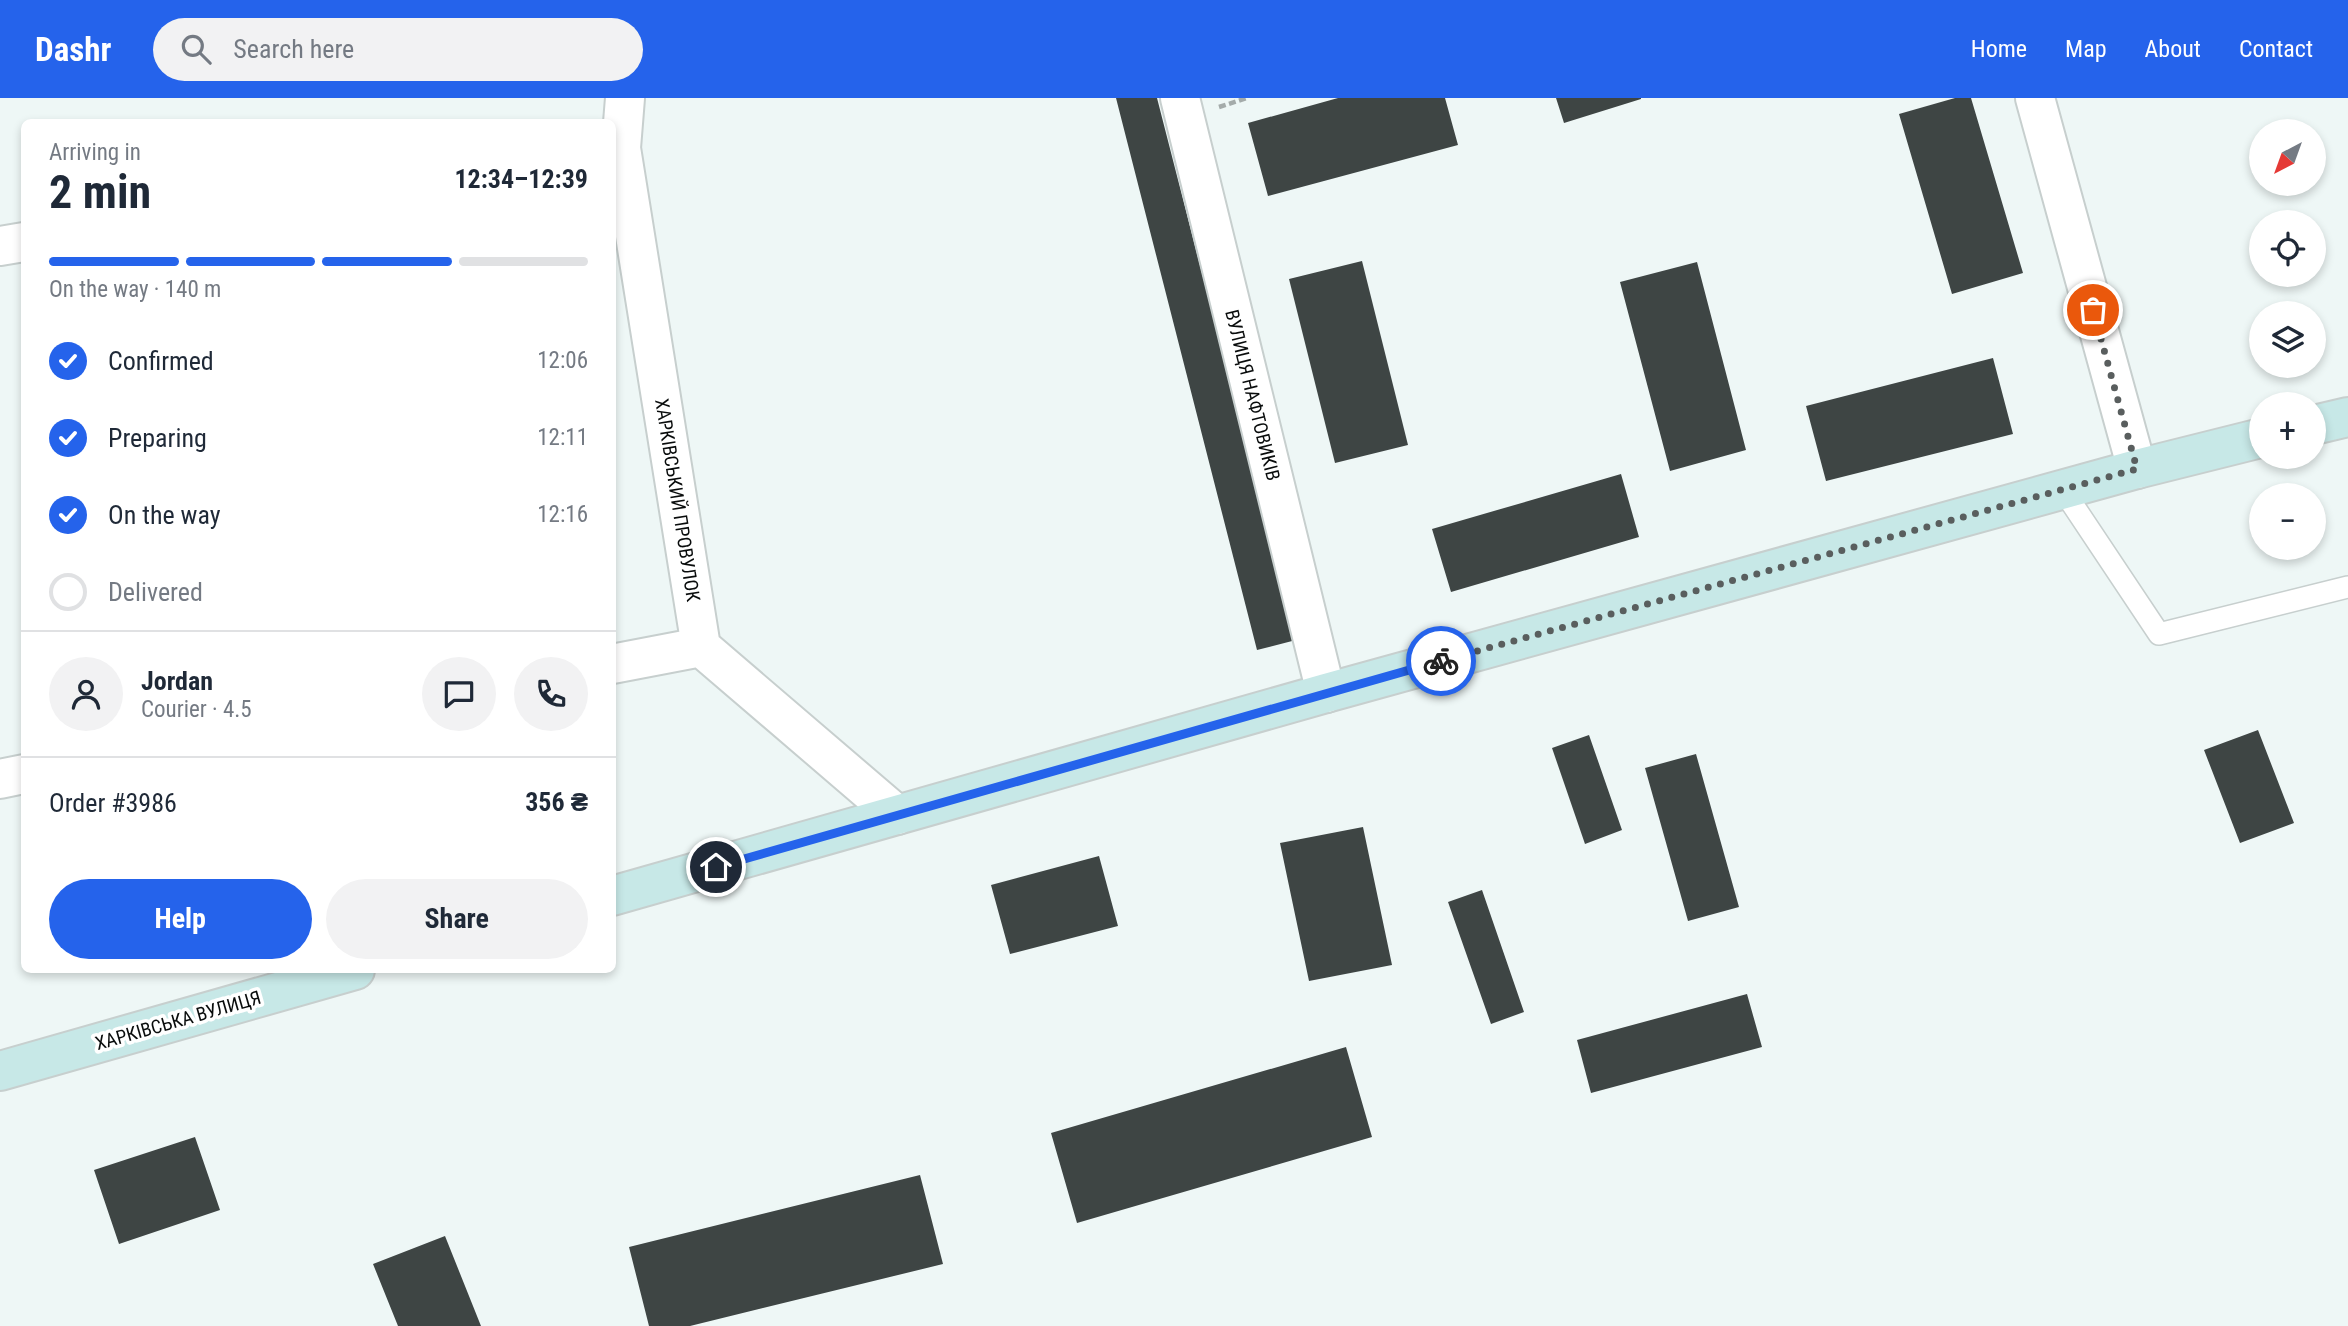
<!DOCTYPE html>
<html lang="en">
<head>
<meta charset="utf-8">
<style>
  body { margin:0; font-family:"Roboto Condensed",sans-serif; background:#f2f2f3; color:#1f2937; height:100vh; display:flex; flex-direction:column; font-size:26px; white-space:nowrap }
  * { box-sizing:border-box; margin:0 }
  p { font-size:23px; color:#747a83 }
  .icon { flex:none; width:38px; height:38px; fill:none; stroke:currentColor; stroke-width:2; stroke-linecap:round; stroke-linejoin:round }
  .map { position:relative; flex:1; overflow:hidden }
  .sheet { position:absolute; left:21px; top:21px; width:595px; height:854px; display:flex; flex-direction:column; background:#fff; border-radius:10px; box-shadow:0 4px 10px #0003 }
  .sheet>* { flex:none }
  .needle { width:46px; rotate:221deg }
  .tools { position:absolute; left:2249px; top:21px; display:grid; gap:14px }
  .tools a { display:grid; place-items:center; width:77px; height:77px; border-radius:50%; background:#fff; box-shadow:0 4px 10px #0003; font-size:35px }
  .pin { position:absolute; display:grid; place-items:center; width:60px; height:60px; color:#fff; margin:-30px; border:4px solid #fff; border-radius:50%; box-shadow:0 2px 7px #0007 }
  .courier { position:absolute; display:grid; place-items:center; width:70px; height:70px; margin:-35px; border:5px solid #2563eb; border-radius:50%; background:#fff; color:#222; box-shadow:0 2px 9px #0007 }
  .overview em { font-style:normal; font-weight:700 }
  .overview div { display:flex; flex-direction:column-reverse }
  .overview { display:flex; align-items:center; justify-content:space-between; height:119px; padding:0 28px }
  h1 { font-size:46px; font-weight:700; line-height:52px }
  .bar { display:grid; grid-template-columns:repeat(4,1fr); gap:10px 7px; align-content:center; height:84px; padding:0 28px }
  .bar i { height:9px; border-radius:5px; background:#e0e1e3 }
  .bar .active { background:#2563eb }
  .bar p { grid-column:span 4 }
  .line { display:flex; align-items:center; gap:18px; padding:0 28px; border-top:2px solid #e0e1e3 }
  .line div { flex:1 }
  .round { display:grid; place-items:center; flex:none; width:74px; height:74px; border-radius:37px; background:#f2f2f3 }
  ol { padding:0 28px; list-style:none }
  li { display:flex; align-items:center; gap:21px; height:77px }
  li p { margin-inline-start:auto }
  li .icon { padding:7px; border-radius:50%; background:#2563eb; color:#fff; stroke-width:4 }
  li:last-child { color:#747a83 }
  li i { width:38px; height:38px; border:4px solid #e0e1e3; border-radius:50% }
  .cta { display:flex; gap:14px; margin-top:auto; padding:14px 28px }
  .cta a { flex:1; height:80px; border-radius:42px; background:#2563eb; color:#fff; font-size:28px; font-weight:700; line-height:80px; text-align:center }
  .cta a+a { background:#f2f2f3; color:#1f2937 }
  header { display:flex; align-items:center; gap:42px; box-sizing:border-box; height:98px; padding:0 35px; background:#2563eb; color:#fff }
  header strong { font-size:33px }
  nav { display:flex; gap:38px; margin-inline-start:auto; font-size:24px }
  .search { width:490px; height:63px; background:#f2f2f3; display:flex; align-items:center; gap:18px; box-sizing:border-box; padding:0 24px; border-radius:38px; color:#747a83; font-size:26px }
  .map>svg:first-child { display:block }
  .building { fill:#3e4544 }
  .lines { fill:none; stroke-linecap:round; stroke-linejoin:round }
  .service-casing { stroke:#c7cfce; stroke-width:24 }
  .minor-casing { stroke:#c7cfce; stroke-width:42 }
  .secondary-casing { stroke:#c7cfce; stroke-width:42 }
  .path { stroke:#a4abaa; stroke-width:4.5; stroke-dasharray:7 3.5; stroke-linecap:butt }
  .service { stroke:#fff; stroke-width:21 }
  .minor { stroke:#fff; stroke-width:38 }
  .secondary { stroke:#c7e8e7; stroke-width:38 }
  .done { stroke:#595e5e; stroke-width:7; stroke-dasharray:0 12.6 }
  .route { stroke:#2563eb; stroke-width:9 }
  .labels { text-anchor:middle; stroke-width:7; stroke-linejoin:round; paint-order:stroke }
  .street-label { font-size:19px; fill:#090c0c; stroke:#fff }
</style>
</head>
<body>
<header>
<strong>Dashr</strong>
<div class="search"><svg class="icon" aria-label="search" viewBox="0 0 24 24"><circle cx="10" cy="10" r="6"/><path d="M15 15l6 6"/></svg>Search here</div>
<nav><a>Home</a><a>Map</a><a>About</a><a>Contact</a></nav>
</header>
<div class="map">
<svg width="2348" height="1228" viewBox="0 0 2348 1228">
  <rect width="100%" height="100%" fill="#eef7f6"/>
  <path class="building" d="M1116 0H1157L1296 542 1257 552Z
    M1338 0H1445L1458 47 1268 98 1248 25Z
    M1556 0H1641V1L1564 25Z
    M1955 0H1971L2023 175 1952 196 1899 16Z
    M1362 163 1408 347 1335 365 1289 181Z
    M1697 164 1746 352 1670 373 1620 184Z
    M1993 260 2013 336 1826 383 1806 308Z
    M1621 376 1639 439 1451 494 1432 431Z
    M2258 632 2294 725 2240 745 2204 652Z
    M1589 637 1622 732 1585 746 1552 650Z
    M1696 656 1739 809 1688 823 1645 670Z
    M1363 729 1392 867 1309 883 1280 745Z
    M1099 758 1118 828 1010 856 991 787Z
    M1482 792 1524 914 1491 926 1448 804Z
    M1747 896 1762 949 1591 995 1577 942Z
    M1346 949 1372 1039 1077 1125 1051 1035Z
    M195 1039 220 1112 119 1146 94 1072Z
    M920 1077 943 1166 690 1228H649L629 1149Z
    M445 1138 481 1228H398L373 1166Z"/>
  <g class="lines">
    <defs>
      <path id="service" d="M2063 392 2159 536 2348 489"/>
      <path id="minor" d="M625 0 621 50 701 549 897 717
        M1180 0 1326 595
        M2035 0 2137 371
        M0 148 24 144
        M612 566 701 549
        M0 681 24 676"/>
      <path id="secondary" d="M2314 327 2348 319
        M612 798 1326 595 2137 371 2261 340
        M0 973 355 872"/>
    </defs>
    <use href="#service" class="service-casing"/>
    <use href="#minor" class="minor-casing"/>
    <use href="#secondary" class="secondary-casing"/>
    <path class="path" d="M1219 9 1247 0"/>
    <use href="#service" class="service"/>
    <use href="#minor" class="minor"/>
    <use href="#secondary" class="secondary"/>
  </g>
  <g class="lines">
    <path class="done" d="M1441 563 2137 371 2093 212"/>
    <path class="route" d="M716 769 1441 563"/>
  </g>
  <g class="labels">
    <g class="street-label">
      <text transform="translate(1253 297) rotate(76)" y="7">ВУЛИЦЯ НАФТОВИКІВ</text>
      <text transform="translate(678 402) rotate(81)" y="7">ХАРКІВСЬКИЙ ПРОВУЛОК</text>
      <text transform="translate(178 922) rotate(-16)" y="7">ХАРКІВСЬКА ВУЛИЦЯ</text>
    </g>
  </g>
</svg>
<div class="tools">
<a><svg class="needle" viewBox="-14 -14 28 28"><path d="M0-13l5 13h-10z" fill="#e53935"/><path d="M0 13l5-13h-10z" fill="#747a83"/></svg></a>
<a><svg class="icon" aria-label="locate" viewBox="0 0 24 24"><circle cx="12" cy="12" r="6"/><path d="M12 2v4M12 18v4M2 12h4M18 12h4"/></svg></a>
<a><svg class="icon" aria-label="layers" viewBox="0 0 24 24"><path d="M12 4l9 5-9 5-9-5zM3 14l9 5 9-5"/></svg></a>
<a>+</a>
<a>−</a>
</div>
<div class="pin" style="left:2093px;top:212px;background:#ea580c"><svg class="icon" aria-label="bag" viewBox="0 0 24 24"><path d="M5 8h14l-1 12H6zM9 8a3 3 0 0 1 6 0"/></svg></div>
<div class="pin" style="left:716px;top:769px;background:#1f2937"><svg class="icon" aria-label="home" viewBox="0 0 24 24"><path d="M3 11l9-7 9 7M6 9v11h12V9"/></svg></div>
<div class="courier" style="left:1441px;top:563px"><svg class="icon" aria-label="bike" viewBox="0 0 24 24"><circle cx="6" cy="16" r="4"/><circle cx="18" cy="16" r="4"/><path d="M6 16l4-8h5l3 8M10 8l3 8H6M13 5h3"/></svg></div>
<section class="sheet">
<div class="overview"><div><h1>2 min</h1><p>Arriving in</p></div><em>12:34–12:39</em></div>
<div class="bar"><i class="active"></i><i class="active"></i><i class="active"></i><i></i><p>On the way · 140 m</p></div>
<ol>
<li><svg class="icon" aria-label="check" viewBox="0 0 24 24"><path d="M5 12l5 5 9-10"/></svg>Confirmed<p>12:06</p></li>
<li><svg class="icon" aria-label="check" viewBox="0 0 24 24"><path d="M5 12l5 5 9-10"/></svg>Preparing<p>12:11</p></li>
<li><svg class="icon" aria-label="check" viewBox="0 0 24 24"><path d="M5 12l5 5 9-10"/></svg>On the way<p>12:16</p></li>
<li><i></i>Delivered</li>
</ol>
<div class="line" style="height:126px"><a class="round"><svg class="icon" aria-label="person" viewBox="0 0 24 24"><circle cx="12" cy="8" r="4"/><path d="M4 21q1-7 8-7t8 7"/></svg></a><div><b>Jordan</b><p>Courier · 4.5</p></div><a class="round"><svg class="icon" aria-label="chat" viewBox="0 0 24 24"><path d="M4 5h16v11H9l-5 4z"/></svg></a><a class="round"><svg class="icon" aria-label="phone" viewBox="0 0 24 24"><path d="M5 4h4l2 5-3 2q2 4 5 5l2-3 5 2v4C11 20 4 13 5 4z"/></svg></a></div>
<div class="line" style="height:91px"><div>Order #3986</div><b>356 ₴</b></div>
<div class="cta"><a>Help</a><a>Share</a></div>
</section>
</div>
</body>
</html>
